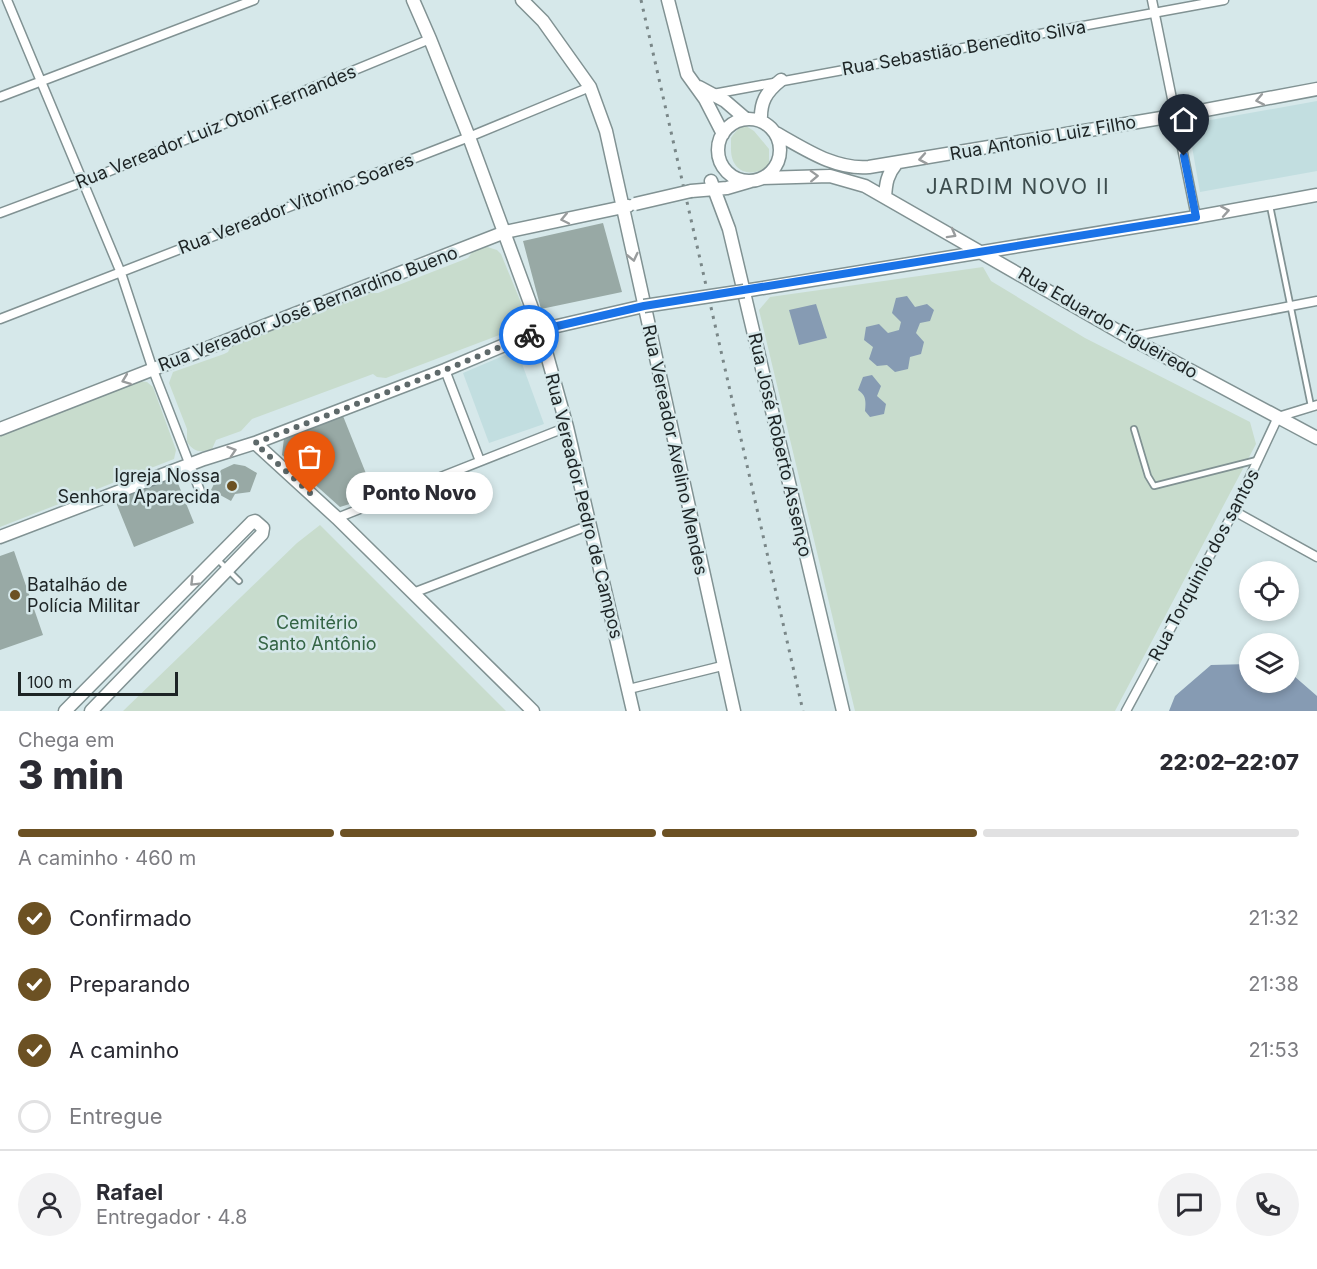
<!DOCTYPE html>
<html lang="pt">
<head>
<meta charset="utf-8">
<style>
  body { margin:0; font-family:Inter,sans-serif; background:#f2f2f3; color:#2b2b33; height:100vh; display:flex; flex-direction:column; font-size:22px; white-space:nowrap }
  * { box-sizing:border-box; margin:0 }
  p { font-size:20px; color:#7c7c81 }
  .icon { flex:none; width:33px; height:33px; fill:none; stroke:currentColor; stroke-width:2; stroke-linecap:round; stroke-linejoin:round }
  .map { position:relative; height:711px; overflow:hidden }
  .drawer { display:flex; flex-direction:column; background:#fff; flex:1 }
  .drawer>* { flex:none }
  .buttons { position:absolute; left:1239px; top:561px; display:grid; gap:12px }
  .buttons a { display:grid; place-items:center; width:60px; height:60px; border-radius:50%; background:#fff; box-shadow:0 3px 9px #0003; font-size:30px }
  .scale { position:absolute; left:18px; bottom:15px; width:160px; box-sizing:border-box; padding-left:6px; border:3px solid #1d2425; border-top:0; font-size:16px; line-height:21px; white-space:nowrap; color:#1d2425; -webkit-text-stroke:4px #d6e8ea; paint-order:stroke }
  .pin { position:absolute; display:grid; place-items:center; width:51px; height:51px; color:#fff; margin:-62px -26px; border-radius:50% 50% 50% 0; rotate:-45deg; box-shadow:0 0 6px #0007 }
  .pin .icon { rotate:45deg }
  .courier { position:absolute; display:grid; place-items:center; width:60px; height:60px; margin:-30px; border:4px solid #1a73e8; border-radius:50%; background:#fff; color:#222; box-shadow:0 2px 8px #0007 }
  .bubble { position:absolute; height:42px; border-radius:21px; background:#fff; box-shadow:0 3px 9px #0003; font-size:20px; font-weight:800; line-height:42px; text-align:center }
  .head em { font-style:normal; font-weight:800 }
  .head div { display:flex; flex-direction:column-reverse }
  .head { display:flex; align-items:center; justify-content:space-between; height:102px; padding:0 18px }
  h1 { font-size:39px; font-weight:800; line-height:45px }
  .bar { display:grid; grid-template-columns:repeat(4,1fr); gap:9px 6px; align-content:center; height:72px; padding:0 18px }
  .bar i { height:8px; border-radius:4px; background:#e1e1e2 }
  .bar .active { background:#6c5123 }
  .bar p { grid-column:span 4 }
  .line { display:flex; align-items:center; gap:15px; padding:0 18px; border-top:2px solid #e1e1e2 }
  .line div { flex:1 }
  .round { display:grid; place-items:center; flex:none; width:63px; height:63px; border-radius:32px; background:#f2f2f3 }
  ol { padding:0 18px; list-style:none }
  li { display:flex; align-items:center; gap:18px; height:66px }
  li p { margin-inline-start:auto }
  li .icon { padding:6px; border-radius:50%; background:#6c5123; color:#fff; stroke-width:4 }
  li:last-child { color:#7c7c81 }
  li i { width:33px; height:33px; border:3px solid #e1e1e2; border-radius:50% }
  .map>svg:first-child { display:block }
  .built { fill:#c2dee0 }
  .green { fill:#c8dccd }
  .water { fill:#869bb3 }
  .building { fill:#98a9a5 }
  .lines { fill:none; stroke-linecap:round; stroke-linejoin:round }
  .lane-casing { stroke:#819293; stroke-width:8 }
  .street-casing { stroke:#819293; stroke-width:11 }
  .secondary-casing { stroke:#819293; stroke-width:15 }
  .lane { stroke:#fff; stroke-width:4.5 }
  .street { stroke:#fff; stroke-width:8 }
  .secondary { stroke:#fff; stroke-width:12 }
  .rail { stroke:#7a8788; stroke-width:3; stroke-dasharray:3 6; stroke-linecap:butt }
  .secondary-bridge-casing { stroke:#819293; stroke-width:15; stroke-linecap:butt }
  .secondary-bridge { stroke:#fff; stroke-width:12 }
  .oneway { stroke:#999c9d }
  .done { stroke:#5e696a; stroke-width:6; stroke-dasharray:0 10.8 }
  .route { stroke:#1a73e8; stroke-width:8 }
  .poi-dot { fill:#6c5123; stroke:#d6e8ea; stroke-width:2 }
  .labels { text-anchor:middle; stroke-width:5; stroke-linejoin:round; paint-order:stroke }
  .street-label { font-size:18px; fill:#1d2425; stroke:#d6e8ea }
  .poi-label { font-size:18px; fill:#1d2425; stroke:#d6e8ea; text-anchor:end }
  .park-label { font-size:18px; fill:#346444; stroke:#d6e8ea }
  .quarter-label { font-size:21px; letter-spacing:1.5px; fill:#3d4d4e; stroke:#d6e8ea }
</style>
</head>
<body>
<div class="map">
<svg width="1317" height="711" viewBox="0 0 1317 711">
  <rect width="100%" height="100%" fill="#d6e8ea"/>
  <path class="built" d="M1317 101V171L1200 192 1188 124Z
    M517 350 544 424 489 443 463 373Z"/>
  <path class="green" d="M740 126H746L754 131 769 149V166C750 179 730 172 731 147 731 145 731 140 731 138 733 134 738 130 740 126Z
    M484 246 497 250 501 254 524 310 523 321 515 329 386 378 377 377 373 374 252 419 241 431 216 440 212 449C200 453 194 452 187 442V429L169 383 173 372 224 354 228 352 232 344 364 293H378L468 258 475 248Z
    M983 267 991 281 1085 338 1250 422 1256 444 1115 711H855L759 310 770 297Z
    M139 381 147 382 153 387 176 450 174 459 0 527V434Z
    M320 525 506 711H123L297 543Z"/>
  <path class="water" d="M907 296 915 307 927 304 934 310 930 321 920 323 916 333 924 342 921 354 910 357 908 369 895 372 887 365 877 366 869 359 873 347 864 340 866 327 879 324 888 333 899 330 901 322 892 313 896 298Z
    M816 304 827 338 799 345 789 310Z
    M872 375 881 386 877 396 886 404 884 414 870 417 865 411C866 401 866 395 858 390L863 377Z
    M1249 664 1250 682H1288L1289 674 1294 676 1317 696V711H1169L1175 696 1211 665Z"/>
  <path class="building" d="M603 223 622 292 541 309 523 241Z
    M343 416 375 496 340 507 282 455 284 438Z
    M234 464 245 466 257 473 250 492 235 494 231 501 211 490 221 470Z
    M175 476 194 523 134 547 115 500Z
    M14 551 43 635 0 650V556Z"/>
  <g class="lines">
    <defs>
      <path id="lane" d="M1270 206 1311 406
        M1134 429 1148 476 1154 486 1257 460
        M217 559 239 581"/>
      <path id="street" d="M7 0 121 273 153 370 200 491
        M1152 0 1196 217
        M713 94 1224 0
        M0 97 254 0
        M0 213 83 182 430 39
        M0 319 469 137 590 87
        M1130 337 1317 301
        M445 370 480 461
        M1234 511 1317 557
        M337 518 567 427
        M413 593 590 525
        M629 689 722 666
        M1126 711 1234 511 1278 417 1317 405"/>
      <path id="secondary" d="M413 0 430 39 469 137 540 330 567 427 633 711
        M522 0 543 21 590 87 606 131 734 711
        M668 0 687 74 705 99 723 134
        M699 87 725 101 746 119
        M718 150a31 31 0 1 1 62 0a31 31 0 1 1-62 0Z
        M761 121C760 102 766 92 781 80
        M776 133C805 149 835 170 869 167L1179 115 1317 89
        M762 178 830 176 865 186 1130 338 1317 438
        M711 181 729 229 843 711
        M691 191 727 188 751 181
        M885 197C886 183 887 175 896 164
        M744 291 1196 217 1317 195
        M0 429 505 232 628 206
        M255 443 337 518 533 711
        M0 537 204 459 255 443 445 370 540 330 644 306
        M65 711 252 522 255 521 263 528 262 534 91 711"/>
    </defs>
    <use href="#lane" class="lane-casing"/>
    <use href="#street" class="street-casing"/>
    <use href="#secondary" class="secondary-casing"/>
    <use href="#lane" class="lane"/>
    <use href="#street" class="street"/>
    <use href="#secondary" class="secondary"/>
    <path class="rail" d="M641 0 803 711"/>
    <defs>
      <path id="secondary-bridge" d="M635 204 691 191
        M644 306 744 291"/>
    </defs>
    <use href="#secondary-bridge" class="secondary-bridge-casing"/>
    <use href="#secondary-bridge" class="secondary-bridge"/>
  </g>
  <defs><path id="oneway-chevron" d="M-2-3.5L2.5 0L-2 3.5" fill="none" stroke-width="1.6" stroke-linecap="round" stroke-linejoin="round" transform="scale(1.5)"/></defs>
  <g class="oneway">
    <use href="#oneway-chevron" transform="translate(1260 100) rotate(169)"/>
    <use href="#oneway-chevron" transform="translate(923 159) rotate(170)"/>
    <use href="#oneway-chevron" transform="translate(814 176) rotate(-2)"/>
    <use href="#oneway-chevron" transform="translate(1225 211) rotate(-10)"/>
    <use href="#oneway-chevron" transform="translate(565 219) rotate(168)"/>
    <use href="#oneway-chevron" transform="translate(952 234) rotate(29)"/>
    <use href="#oneway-chevron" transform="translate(633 257) rotate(77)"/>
    <use href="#oneway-chevron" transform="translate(126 380) rotate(159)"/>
    <use href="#oneway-chevron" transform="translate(232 451) rotate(-18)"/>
    <use href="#oneway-chevron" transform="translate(194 582) rotate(135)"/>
  </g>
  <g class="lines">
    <path class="done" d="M310 493 255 443 445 370 529 335"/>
    <path class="route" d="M529 335 540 330 644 306 1196 217 1184 156"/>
  </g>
  <g class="poi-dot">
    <circle cx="232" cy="486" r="6"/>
    <circle cx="15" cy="595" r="6"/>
  </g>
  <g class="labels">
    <g class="street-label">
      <text transform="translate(964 48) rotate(-10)" y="6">Rua Sebastião Benedito Silva</text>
      <text transform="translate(216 127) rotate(-22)" y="6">Rua Vereador Luiz Otoni Fernandes</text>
      <text transform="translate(1043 138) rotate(-10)" y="6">Rua Antonio Luiz Filho</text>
      <text transform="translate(296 204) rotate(-21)" y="6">Rua Vereador Vitorino Soares</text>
      <text transform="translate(308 309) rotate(-21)" y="6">Rua Vereador José Bernardino Bueno</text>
      <text transform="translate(1108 323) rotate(30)" y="6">Rua Eduardo Figueiredo</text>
      <text transform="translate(780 445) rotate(77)" y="6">Rua José Roberto Assenço</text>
      <text transform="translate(675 450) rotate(78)" y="6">Rua Vereador Avelino Mendes</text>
      <text transform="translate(584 506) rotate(76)" y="6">Rua Vereador Pedro de Campos</text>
      <text transform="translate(1204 565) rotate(-62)" y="6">Rua Torquinio dos santos</text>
    </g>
    <g class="poi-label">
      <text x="220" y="482">Igreja Nossa<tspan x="220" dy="21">Senhora Aparecida</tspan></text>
      <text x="27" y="591" text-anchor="start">Batalhão de<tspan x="27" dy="21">Polícia Militar</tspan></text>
    </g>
    <g class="park-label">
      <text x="317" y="629">Cemitério<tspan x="317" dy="21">Santo Antônio</tspan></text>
    </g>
    <g class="quarter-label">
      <text x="1018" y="194">JARDIM NOVO II</text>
    </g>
  </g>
</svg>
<div class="buttons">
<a><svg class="icon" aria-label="locate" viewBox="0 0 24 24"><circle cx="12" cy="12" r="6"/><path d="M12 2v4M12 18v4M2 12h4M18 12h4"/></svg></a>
<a><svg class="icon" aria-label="layers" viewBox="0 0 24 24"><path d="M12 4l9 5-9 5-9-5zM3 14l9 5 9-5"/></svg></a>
</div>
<div class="scale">100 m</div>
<div class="pin" style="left:310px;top:493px;background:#ea580c"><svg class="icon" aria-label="bag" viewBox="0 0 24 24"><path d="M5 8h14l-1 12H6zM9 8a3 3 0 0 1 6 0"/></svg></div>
<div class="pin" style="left:1184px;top:156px;background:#1f2937"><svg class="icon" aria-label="home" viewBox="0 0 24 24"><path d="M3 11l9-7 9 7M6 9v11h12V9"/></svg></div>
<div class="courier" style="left:529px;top:335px"><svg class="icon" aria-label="bike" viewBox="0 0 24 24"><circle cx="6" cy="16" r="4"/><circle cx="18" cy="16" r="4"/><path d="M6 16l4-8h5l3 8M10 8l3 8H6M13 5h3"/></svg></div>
<div class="bubble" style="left:346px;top:472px;width:147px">Ponto Novo</div>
</div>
<section class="drawer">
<div class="head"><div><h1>3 min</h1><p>Chega em</p></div><em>22:02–22:07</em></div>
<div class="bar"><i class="active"></i><i class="active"></i><i class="active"></i><i></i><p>A caminho · 460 m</p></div>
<ol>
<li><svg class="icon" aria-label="check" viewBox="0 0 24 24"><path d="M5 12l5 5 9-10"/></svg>Confirmado<p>21:32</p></li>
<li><svg class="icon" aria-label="check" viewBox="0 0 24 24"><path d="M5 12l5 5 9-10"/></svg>Preparando<p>21:38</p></li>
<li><svg class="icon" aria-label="check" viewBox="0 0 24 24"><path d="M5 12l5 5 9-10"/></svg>A caminho<p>21:53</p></li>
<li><i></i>Entregue</li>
</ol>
<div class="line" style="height:108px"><a class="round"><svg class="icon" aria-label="person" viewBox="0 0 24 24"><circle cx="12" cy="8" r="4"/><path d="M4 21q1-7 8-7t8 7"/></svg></a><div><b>Rafael</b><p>Entregador · 4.8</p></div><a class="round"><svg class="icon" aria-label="chat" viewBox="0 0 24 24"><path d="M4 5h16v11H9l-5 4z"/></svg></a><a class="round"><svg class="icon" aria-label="phone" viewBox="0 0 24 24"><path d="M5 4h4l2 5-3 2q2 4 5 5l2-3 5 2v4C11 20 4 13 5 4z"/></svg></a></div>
</section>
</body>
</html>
